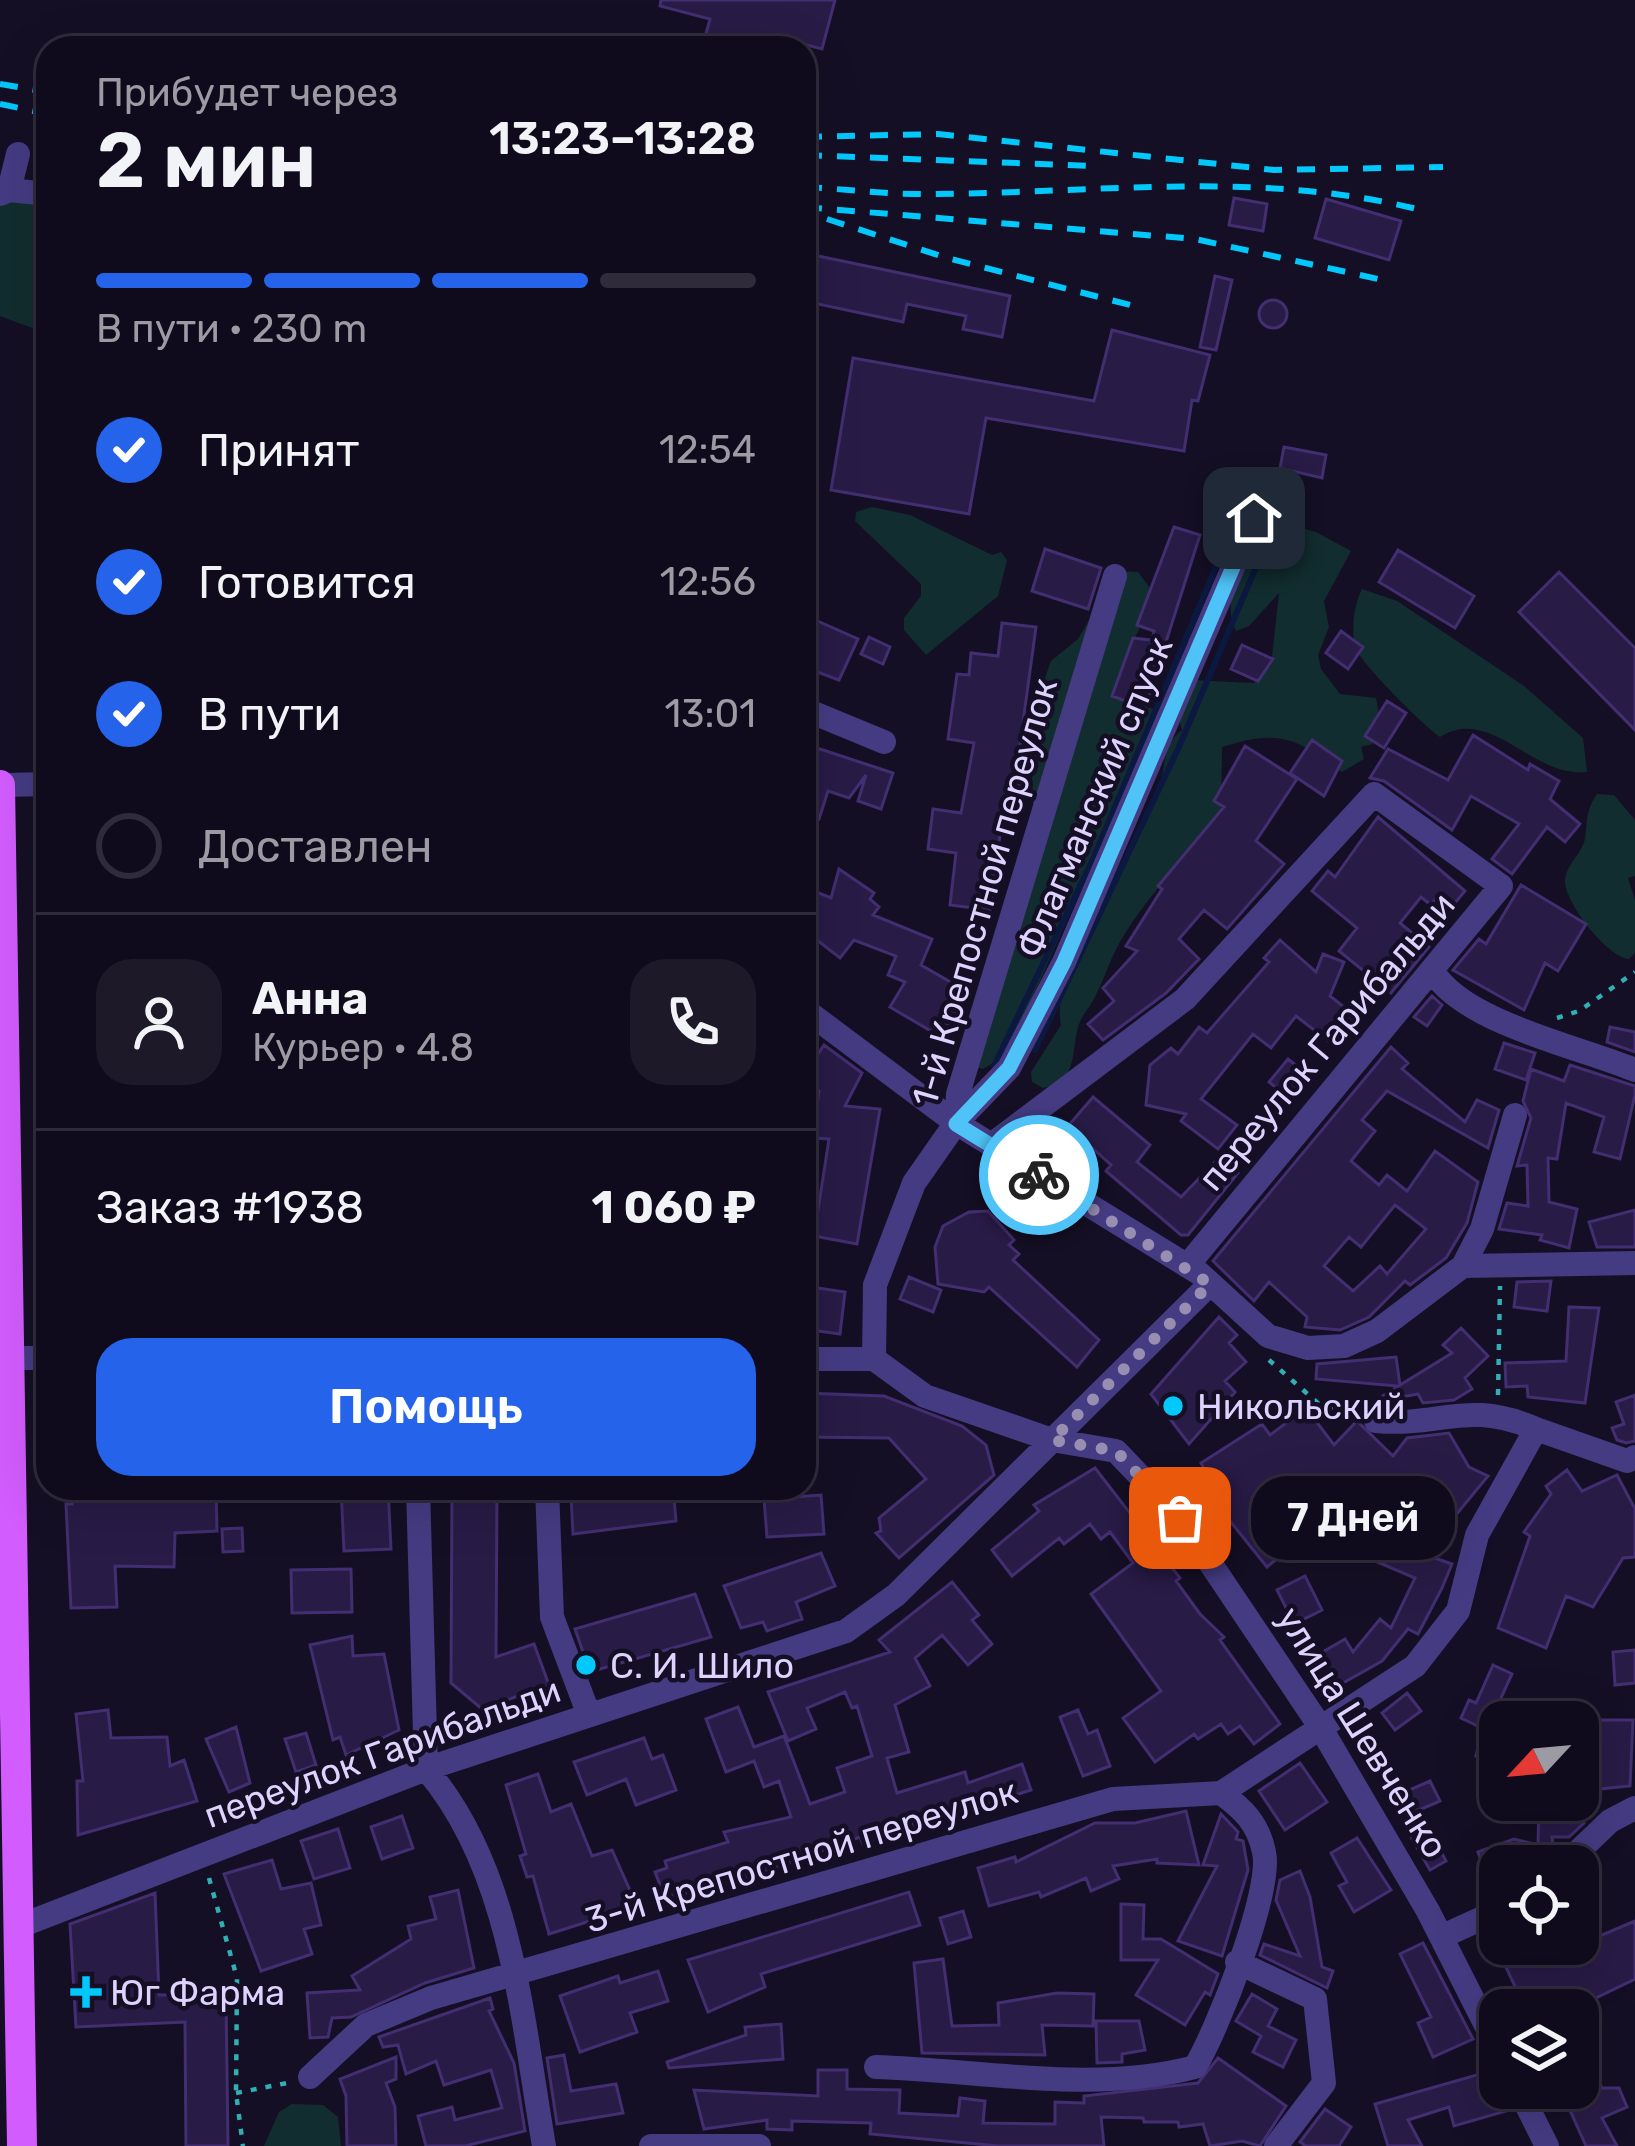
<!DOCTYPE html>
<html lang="ru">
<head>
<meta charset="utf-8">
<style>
  body { margin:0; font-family:Rubik,sans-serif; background:#1e1929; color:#f1f3f6; height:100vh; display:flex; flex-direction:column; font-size:45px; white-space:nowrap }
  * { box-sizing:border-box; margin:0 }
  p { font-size:39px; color:#9c9ba3 }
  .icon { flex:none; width:66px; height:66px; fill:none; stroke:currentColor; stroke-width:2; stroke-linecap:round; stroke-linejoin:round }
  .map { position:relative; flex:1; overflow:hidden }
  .sheet { position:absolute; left:36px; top:36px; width:780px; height:1464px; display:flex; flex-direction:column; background:#100b1c; border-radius:36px; box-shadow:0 12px 48px #0002,0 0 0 3px #302b3b }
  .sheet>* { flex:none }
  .needle { width:78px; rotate:244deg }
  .buttons { position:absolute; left:1479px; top:1701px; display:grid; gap:24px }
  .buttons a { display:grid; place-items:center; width:120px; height:120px; border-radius:24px; background:#100b1c; box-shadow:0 12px 48px #0002,0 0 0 3px #302b3b; font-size:60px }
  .pin { position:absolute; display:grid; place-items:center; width:102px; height:102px; color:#fff; margin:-51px; border-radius:24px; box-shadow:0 6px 18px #0006 }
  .courier { position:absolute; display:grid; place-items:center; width:120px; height:120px; margin:-60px; border:9px solid #4fc3f7; border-radius:50%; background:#fff; color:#222; box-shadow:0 3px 15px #0007 }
  .bubble { position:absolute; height:84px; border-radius:36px; background:#100b1c; box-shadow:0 12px 48px #0002,0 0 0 3px #302b3b; font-size:39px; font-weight:600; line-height:84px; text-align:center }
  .headline em { font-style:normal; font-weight:600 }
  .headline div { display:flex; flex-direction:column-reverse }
  .headline { display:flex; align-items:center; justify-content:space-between; height:204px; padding:0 60px }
  h1 { font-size:78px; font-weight:600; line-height:90px }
  .bar { display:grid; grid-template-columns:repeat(4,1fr); gap:18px 12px; align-content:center; height:144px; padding:0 60px }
  .bar i { height:15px; border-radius:9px; background:#302b3b }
  .bar .on { background:#2563eb }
  .bar p { grid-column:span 4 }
  .line { display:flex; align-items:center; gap:30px; padding:0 60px; border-top:3px solid #302b3b }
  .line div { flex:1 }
  .round { display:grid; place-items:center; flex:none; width:126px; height:126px; border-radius:36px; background:#1e1929 }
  ol { padding:0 60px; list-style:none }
  li { display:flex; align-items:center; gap:36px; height:132px }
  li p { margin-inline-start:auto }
  li .icon { padding:12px; border-radius:50%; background:#2563eb; color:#fff; stroke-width:4 }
  li:last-child { color:#9c9ba3 }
  li i { width:66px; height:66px; border:6px solid #302b3b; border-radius:50% }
  .action { display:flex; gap:24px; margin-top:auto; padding:24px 60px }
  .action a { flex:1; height:138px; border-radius:36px; background:#2563eb; color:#fff; font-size:48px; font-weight:600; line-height:138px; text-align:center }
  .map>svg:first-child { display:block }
  .green { fill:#122d2f }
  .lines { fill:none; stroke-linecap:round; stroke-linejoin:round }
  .stream { stroke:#0b1942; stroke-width:6 }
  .building { fill:#281b46; stroke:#422e71; stroke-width:3; fill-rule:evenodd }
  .path { stroke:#30afb5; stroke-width:4.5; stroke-dasharray:6 9; stroke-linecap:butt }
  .minor { stroke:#453b83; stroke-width:24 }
  .major { stroke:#d25cfd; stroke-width:30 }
  .rail { stroke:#03c8fb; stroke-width:6; stroke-dasharray:18 15; stroke-linecap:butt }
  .done { stroke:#978eb2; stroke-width:12; stroke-dasharray:0 21.6 }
  .route { stroke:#4fc3f7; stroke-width:15 }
  .poi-dot { fill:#03c8fb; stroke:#150f25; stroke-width:4.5 }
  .labels { text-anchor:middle; stroke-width:9; stroke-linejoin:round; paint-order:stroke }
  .street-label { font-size:36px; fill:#ddd3fe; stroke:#150f25 }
  .poi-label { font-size:36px; fill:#ddd3fe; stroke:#150f25; text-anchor:start }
</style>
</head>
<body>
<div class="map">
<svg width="1635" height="2146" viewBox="0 0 1635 2146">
  <rect width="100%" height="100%" fill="#150f25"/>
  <path class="green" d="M48 191V334L0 316V194Z
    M872 507 910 515 992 555 1001 552 1007 560 998 596 926 655 904 630V618L921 596V584L855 521 856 512Z
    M1284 523 1316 532 1351 551 1324 601 1329 627 1318 655 1321 669 1340 694 1376 698 1382 731 1372 744 1361 747 1364 759 1342 772C1296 737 1278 729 1222 747L1221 818C1185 857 1148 895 1121 940 1107 964 1101 992 1085 1013 1066 1038 1086 1081 1043 1088L1032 1082 1031 1072 1061 1025C1049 965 1133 857 1157 798 1166 774 1160 747 1182 730L1179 720 1190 680 1254 683 1271 666 1279 593 1249 626 1236 631C1217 591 1253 551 1284 523Z
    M1118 571 1138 572 1155 595 1133 642 1139 705 1161 711 1016 1034 998 1060 983 1069 967 1064 1034 831 1030 720 1051 661 1078 639Z
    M1362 589 1397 601 1524 686 1583 738 1587 772C1532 778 1491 705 1440 737 1424 726 1358 661 1355 646 1351 628 1354 605 1362 589Z
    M1597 794 1614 795 1635 820V876L1628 878 1635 900V953L1629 959C1607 957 1566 904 1565 882 1565 865 1582 854 1585 839 1588 819 1585 812 1597 794Z
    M292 2104 323 2105 338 2117 341 2146H264L279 2112Z"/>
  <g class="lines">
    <path class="stream" d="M1035 1050 1178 749 1276 521
      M994 1066 1094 857 1249 488"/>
  </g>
  <path class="building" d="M661 0H835L822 49 769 35 765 48H702L710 19 660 6Z
    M1234 198 1267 204 1263 231 1229 225Z
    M1326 199 1401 221 1389 260 1315 238Z
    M804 253 1010 296 1002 337 963 329 966 316 907 304 903 322 804 301Z
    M1215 276 1232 280 1216 350 1200 347Z
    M1259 314a14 14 0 1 1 28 0a14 14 0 1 1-28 0Z
    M1112 330 1210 355 1198 401 1192 400 1184 451 986 418 969 514 831 490 853 358 1094 401Z
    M1284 447 1326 455 1322 478 1280 468Z
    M1174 527 1200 535 1145 708 1112 696 1133 638 1152 640 1154 631 1137 625Z
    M1045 549 1101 568 1088 609 1032 591Z
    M1398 550 1474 596 1455 628 1379 582Z
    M1559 572 1635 648V730L1519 612Z
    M804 615 858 639 839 680 804 667Z
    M1002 623 1036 627 1017 766 1023 767 1018 792 1006 790 990 910 950 905 956 853 928 849 933 809 961 813 974 743 948 739 957 674 969 675 971 653 998 656Z
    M1341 631 1363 647 1348 669 1326 653Z
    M869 637 890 647 883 664 861 654Z
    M1242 645 1273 659 1258 681 1231 669Z
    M1387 701 1406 713 1384 748 1365 736Z
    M1473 735 1528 770 1530 764 1559 781 1550 799 1580 824 1565 842 1547 827 1512 874 1492 859 1519 824 1471 796 1452 830 1384 781 1370 778 1388 749 1448 780Z
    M1312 740 1342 761 1324 796 1290 773Z
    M1245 746 1297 779 1256 841 1284 864 1227 929 1204 910 1179 939 1199 959 1166 993 1103 1040 1088 1024 1114 1001 1103 988 1137 951 1126 946 1162 889 1158 886 1224 807 1214 801Z
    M817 748 893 773 881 809 858 801 866 775 849 798 828 791 819 819 804 814V782Z
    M1378 817 1465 891 1450 909 1436 898 1431 905 1421 897 1400 923 1429 947 1391 993 1339 951 1357 928 1312 891 1328 871 1335 877Z
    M839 869 874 893 870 899 879 907 873 915 932 939 921 965 968 992 941 1037 890 1007 905 982 888 975 896 956 854 940 840 958 804 930V887L831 898Z
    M1521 885 1586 924 1558 971 1545 963 1524 1010 1453 970 1479 939 1486 944Z
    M1280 940 1316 972 1323 954 1344 962 1330 996 1359 1019 1336 1047 1296 1016 1271 1048 1253 1034 1201 1099 1237 1125 1218 1149 1181 1121 1186 1114 1146 1105 1150 1065 1171 1048 1178 1054 1199 1027 1207 1033 1269 962 1264 958Z
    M1432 996 1442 1005 1427 1026 1414 1017Z
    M1610 1027 1635 1032V1052L1607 1042Z
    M1504 1043 1535 1053 1526 1080 1495 1069Z
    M824 1045 862 1073 845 1106 880 1109 857 1244 814 1236 829 1139 813 1138 819 1091 804 1087V1052L814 1060Z
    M1391 1047 1408 1063 1402 1069 1465 1122 1477 1100 1499 1110 1488 1148 1387 1091 1362 1120 1375 1131 1351 1161 1379 1185 1387 1175 1407 1191 1435 1151 1478 1182 1467 1223 1446 1258 1410 1285 1405 1281 1369 1317 1340 1330 1305 1327 1307 1317 1269 1282 1254 1301 1213 1261ZM1395 1205 1426 1229 1387 1274 1380 1266 1353 1291 1324 1266 1349 1237 1361 1247Z
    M1288 1059 1312 1078 1293 1101 1269 1082Z
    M1570 1065 1635 1086V1095L1620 1159 1594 1152 1604 1117 1566 1103 1557 1159 1548 1158 1549 1202 1577 1209 1569 1248 1540 1240 1542 1235 1499 1229 1507 1203 1528 1206 1527 1165 1517 1166 1531 1118 1523 1101 1531 1069 1564 1081Z
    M1093 1097 1150 1145 1137 1162 1181 1197 1219 1158 1238 1173 1188 1235H1181L1106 1171 1111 1165 1068 1126Z
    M1635 1210V1247H1597L1589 1222Z
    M988 1211 1014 1240 1009 1245 1019 1254 1013 1260 1099 1340 1077 1367 989 1287 984 1292 938 1284 935 1247 943 1226 969 1212Z
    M909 1277 941 1290 933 1312 900 1299Z
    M1551 1281 1547 1311 1514 1307 1517 1282Z
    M804 1286 845 1292 840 1334 804 1329Z
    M1569 1307 1599 1308 1585 1403 1528 1397 1527 1386 1506 1387 1505 1363 1566 1361Z
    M1219 1317 1237 1335 1229 1343 1246 1362 1225 1381 1235 1392 1189 1444 1151 1394Z
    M1461 1328 1488 1356 1465 1378 1472 1389 1454 1400 1423 1403 1418 1394 1373 1402 1398 1386 1316 1379 1317 1364 1396 1357 1400 1385 1452 1353 1443 1345Z
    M804 1393 884 1396 962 1426 986 1445 994 1475 899 1558 876 1533 881 1531 879 1518 926 1479 889 1438 804 1437Z
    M1635 1395V1441L1626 1443 1617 1440 1612 1428 1624 1424 1616 1402Z
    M1306 1408 1334 1445 1357 1421 1393 1456 1407 1438 1449 1433 1469 1467 1488 1476 1451 1521 1420 1496 1417 1552 1452 1564 1442 1588 1418 1634 1408 1629 1382 1661 1327 1692 1309 1660 1345 1639 1353 1652 1380 1619 1391 1628 1415 1578 1354 1552 1284 1532 1291 1547 1267 1567 1230 1521 1201 1463 1262 1424 1270 1435Z
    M1095 1468 1180 1578 1176 1581 1200 1614 1224 1637 1220 1640 1280 1724 1254 1744 1240 1726 1228 1734 1221 1724 1198 1739 1194 1734 1155 1762 1123 1718 1161 1691 1091 1594 1133 1563 1110 1532 1101 1539 1090 1524 1064 1544 1059 1538 1012 1576 992 1550 1039 1511 1034 1505Z
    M1567 1470 1582 1491 1617 1475 1635 1509V1557L1623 1558 1593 1607 1566 1596 1546 1648 1498 1628 1530 1536 1524 1532 1551 1494 1546 1486Z
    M72 1488H216L217 1531 175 1533 174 1567 115 1566 117 1607 71 1608 66 1504H72Z
    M341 1488H388L391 1549 344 1551Z
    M452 1488H497L496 1657 534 1644 549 1685 482 1709 451 1683Z
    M673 1488 676 1521 573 1534 571 1496Z
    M821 1495 824 1534 767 1537 764 1499Z
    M242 1528 243 1551 223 1552 222 1529Z
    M821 1553 835 1586 796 1602 802 1619 767 1631 763 1622 741 1628 724 1586Z
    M351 1569 352 1612 292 1613 291 1570Z
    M1305 1576 1322 1610 1294 1624 1277 1590Z
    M952 1582 979 1615 972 1620 992 1644 968 1665 942 1635 915 1658 930 1686 895 1705 909 1752 887 1758 897 1793 965 1772 968 1783 1022 1764 1031 1790 915 1828 912 1819 877 1831 880 1838 863 1844 860 1837 740 1881 665 1898 655 1872 667 1868 665 1861 728 1842 724 1832 791 1817 779 1781 764 1787 754 1761 726 1772 706 1719 738 1707 754 1747 784 1736 810 1804 845 1792 837 1768 872 1756 857 1706 852 1708 845 1692 807 1708 816 1729 788 1741 768 1692 890 1652 879 1640Z
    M695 1594 711 1637 590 1672 575 1629Z
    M352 1636 353 1656 384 1654 399 1730 346 1755 340 1737 333 1740 310 1645Z
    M1635 1650V1683L1615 1685 1613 1652Z
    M1493 1665 1512 1674 1500 1700V1766L1476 1756 1482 1728 1461 1718 1469 1700 1476 1703Z
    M1407 1693 1421 1711 1395 1730 1382 1713Z
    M108 1710 111 1738 167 1737 170 1766 184 1760 197 1801 78 1835 77 1781H83L76 1714Z
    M1078 1710 1088 1734 1097 1730 1110 1766 1083 1776 1060 1717Z
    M1589 1720H1633L1630 1786 1589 1790 1586 1766 1597 1765Z
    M236 1727 250 1783 229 1792 206 1739Z
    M306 1733 316 1765 296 1772 285 1739Z
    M644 1738 652 1759 663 1755 676 1790 636 1805 626 1779 587 1795 574 1762Z
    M1300 1763 1327 1802 1285 1830 1259 1791Z
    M538 1774 551 1812 571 1804 592 1856 612 1850 637 1906 549 1934 533 1876 527 1877 520 1856 526 1854 506 1785Z
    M1430 1781 1440 1801 1417 1811 1407 1791Z
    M1539 1800H1584V1823L1569 1837H1552L1554 1852 1547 1866H1500L1485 1873 1478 1852 1514 1839 1538 1845Z
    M1186 1811 1199 1865 1157 1863V1859L1113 1866 1119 1879 1091 1891 1086 1878 1041 1897 1039 1892 989 1906 978 1868 1015 1857 1016 1862 1095 1823H1135Z
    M1221 1814 1238 1832 1236 1839 1243 1841 1248 1870 1222 1956 1178 1941 1217 1866 1203 1865Z
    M402 1816 413 1848 382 1859 371 1827Z
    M1424 1821 1446 1861 1430 1870 1407 1830Z
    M338 1829 350 1868 314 1879 301 1841Z
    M1357 1838 1391 1890 1354 1912 1339 1886 1347 1882 1331 1853Z
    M272 1860 281 1889 311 1883 321 1925 304 1929 312 1954 261 1971 224 1874Z
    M1300 1871 1310 1897 1322 1967 1333 1971 1327 1988 1260 1955 1264 1944 1300 1956 1276 1900 1280 1880Z
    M1584 1873 1600 1936 1635 1921V1979L1571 2010H1526L1504 1963 1515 1958 1510 1944H1578V1874Z
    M458 1890 474 1968 425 1983 351 2017 332 2018 328 2037 310 2038 307 1993 360 1990 352 1976 411 1939 408 1926 436 1919 430 1897Z
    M909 1892 920 1925 761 1974 765 1987 708 2012 688 1960Z
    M155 1893 159 1995H180L181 2000 226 1998 228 2146H186L185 2022 76 2027 70 1924Z
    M1121 1904 1144 1905 1143 1939H1161L1218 1974 1210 1995 1205 1992 1185 2025 1136 1995 1158 1960H1121Z
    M963 1911 971 1937 948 1944 940 1918Z
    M1423 1943 1473 2039 1433 2057 1418 2023 1431 2017 1400 1954Z
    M943 1959 952 2026 999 2025 998 2003 1057 1993 1094 1994 1093 2026 1042 2025 1045 2055 922 2053 914 1963Z
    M658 1971 668 2001 630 2013 637 2032 580 2052 560 1996 618 1976 620 1983Z
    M1252 1994 1277 2009 1268 2026 1296 2040 1283 2067 1253 2052 1261 2036 1236 2021Z
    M490 1998 493 2009 489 2011 514 2063 525 2131 465 2146H426L418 2116 452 2107 455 2120 502 2108 491 2070 444 2085 436 2061 406 2074 398 2045 383 2047 379 2037Z
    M1096 2021H1139L1145 2050 1122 2054V2062L1097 2063Z
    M781 2024 783 2059 669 2068 667 2062 746 2035 745 2027Z
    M1578 2040 1602 2088H1619L1627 2107 1602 2118 1617 2146H1586L1560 2088H1578Z
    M564 2055 571 2091 616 2084 623 2113 557 2124 547 2058Z
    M396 2057V2079L386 2083 395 2107 396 2146H347L346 2096 340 2079Z
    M1218 2058 1286 2106 1260 2146 1242 2141 1210 2146 1203 2124 1179 2127 1178 2122H1144L1143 2118 1101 2117 1104 2146H999L870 2134 871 2123 792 2121V2130L767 2129V2120L704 2129 694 2090 818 2096V2070H847V2089L900 2090 899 2113 958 2116 960 2098 985 2101 983 2123 1055 2124V2102L1084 2103V2096L1198 2083Z
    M1494 2070 1506 2111 1454 2126 1449 2107 1408 2120 1422 2146H1388L1375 2104Z
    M1325 2109 1351 2127 1339 2146H1306L1300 2142Z"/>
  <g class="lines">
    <path class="path" d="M1557 1018 1579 1011 1635 972
      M1269 1360 1319 1404 1353 1416
      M1498 1395 1500 1286
      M209 1878 237 1978 236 2093 243 2146
      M236 2093 287 2083"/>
    <path class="minor" d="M9 190 48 194
      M0 194 9 190 18 154
      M804 709 884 742
      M4 785 48 784
      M1432 970C1463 1023 1578 1046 1635 1070
      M804 1009 956 1123 1199 1273 1268 1336 1308 1348 1344 1346 1377 1331 1463 1266 1482 1229 1515 1115
      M956 1123 958 1094 1115 576
      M991 1145 1185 999 1374 794 1501 886 1187 1266
      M1463 1266 1635 1263
      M0 1358H48
      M804 1359H874
      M874 1359 925 1396 1052 1440 1116 1451 1180 1518 1319 1725 1428 1911 1500 2053
      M874 1359 875 1285 914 1183 956 1123 1009 1068 1064 962 1270 481
      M1536 1429 1627 1461 1635 1457
      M418 1488 426 1769C512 1869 522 2020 544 2146
      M547 1488 552 1617 589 1715
      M1563 1866 1610 1821 1635 1808
      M20 1926 426 1769 846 1631 896 1595 1210 1284
      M1441 1937 1500 1910
      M1237 1962 1315 1999 1324 2083 1276 2146
      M876 2067C979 2070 1093 2094 1195 2067 1217 2031 1273 1890 1264 1852 1258 1823 1243 1809 1221 1793
      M310 2077 366 2025 431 1998 1113 1799 1221 1793 1415 1666 1458 1611 1477 1535 1536 1429C1467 1399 1442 1427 1376 1421
      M1518 2088 1547 2146
      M651 2146H759"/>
    <path class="major" d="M0 785 22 2146"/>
    <path class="rail" d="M0 84 48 92
      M0 104 48 114
      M804 137 938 134 1274 170 1443 167
      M804 155 1094 166
      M804 187C847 189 890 195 932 194 1096 193 1257 170 1417 209
      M804 207 1195 239 1392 282
      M827 219 947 258 1134 306"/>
  </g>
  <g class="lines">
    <path class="done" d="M1039 1175 1210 1284 1052 1440 1116 1451 1180 1518"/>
    <path class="route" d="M1039 1175 956 1124 1009 1068 1064 962 1254 518"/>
  </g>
  <g class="poi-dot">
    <circle cx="1173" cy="1406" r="12"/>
    <circle cx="586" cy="1665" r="12"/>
    <path d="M80 1974h12v12h12v12h-12v12h-12v-12h-12v-12h12z"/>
  </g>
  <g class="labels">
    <g class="street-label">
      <text transform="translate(1094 797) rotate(-67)" y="13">Флагманский спуск</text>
      <text transform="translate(984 892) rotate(-74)" y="13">1-й Крепостной переулок</text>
      <text transform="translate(1326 1041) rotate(-50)" y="13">переулок Гарибальди</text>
      <text transform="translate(1363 1732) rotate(58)" y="13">улица Шевченко</text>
      <text transform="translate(382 1752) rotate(-20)" y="13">переулок Гарибальди</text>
      <text transform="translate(801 1855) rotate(-17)" y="13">3-й Крепостной переулок</text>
    </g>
    <g class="poi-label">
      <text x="1197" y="1419">Никольский</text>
      <text x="610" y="1678">С. И. Шило</text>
      <text x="110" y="2005">Юг Фарма</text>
    </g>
  </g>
</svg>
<div class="buttons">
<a><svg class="needle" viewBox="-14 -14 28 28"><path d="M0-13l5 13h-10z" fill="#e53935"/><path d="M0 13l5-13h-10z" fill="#9c9ba3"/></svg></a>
<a><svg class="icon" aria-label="locate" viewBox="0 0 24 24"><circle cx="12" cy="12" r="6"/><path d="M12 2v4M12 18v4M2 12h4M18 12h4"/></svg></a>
<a><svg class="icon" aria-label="layers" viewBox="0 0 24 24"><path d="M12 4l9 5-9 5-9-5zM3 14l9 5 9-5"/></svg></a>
</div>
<div class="pin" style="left:1180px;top:1518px;background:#ea580c"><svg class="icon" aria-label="bag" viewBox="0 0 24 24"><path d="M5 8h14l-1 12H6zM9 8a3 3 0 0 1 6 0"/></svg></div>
<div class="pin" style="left:1254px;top:518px;background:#1f2937"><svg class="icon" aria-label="home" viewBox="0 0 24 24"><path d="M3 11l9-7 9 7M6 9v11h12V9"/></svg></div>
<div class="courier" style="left:1039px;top:1175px"><svg class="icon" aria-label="bike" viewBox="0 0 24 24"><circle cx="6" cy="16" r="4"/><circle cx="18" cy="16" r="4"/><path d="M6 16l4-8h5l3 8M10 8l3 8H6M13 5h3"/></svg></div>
<div class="bubble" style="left:1251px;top:1476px;width:204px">7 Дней</div>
<section class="sheet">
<div class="headline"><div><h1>2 мин</h1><p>Прибудет через</p></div><em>13:23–13:28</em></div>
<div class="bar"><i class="on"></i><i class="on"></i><i class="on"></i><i></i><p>В пути · 230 m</p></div>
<ol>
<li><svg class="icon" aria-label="check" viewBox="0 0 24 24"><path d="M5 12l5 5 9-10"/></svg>Принят<p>12:54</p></li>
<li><svg class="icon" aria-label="check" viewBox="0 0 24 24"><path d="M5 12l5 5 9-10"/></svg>Готовится<p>12:56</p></li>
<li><svg class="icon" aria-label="check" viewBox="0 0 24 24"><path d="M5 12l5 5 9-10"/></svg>В пути<p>13:01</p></li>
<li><i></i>Доставлен</li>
</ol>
<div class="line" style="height:216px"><a class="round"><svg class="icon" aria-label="person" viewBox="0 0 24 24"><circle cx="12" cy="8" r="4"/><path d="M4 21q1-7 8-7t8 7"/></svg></a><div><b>Анна</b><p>Курьер · 4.8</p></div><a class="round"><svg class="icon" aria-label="phone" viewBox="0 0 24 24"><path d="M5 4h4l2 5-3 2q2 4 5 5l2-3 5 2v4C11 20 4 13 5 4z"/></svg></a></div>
<div class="line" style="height:156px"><div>Заказ #1938</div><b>1 060 ₽</b></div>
<div class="action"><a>Помощь</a></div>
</section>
</div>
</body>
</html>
